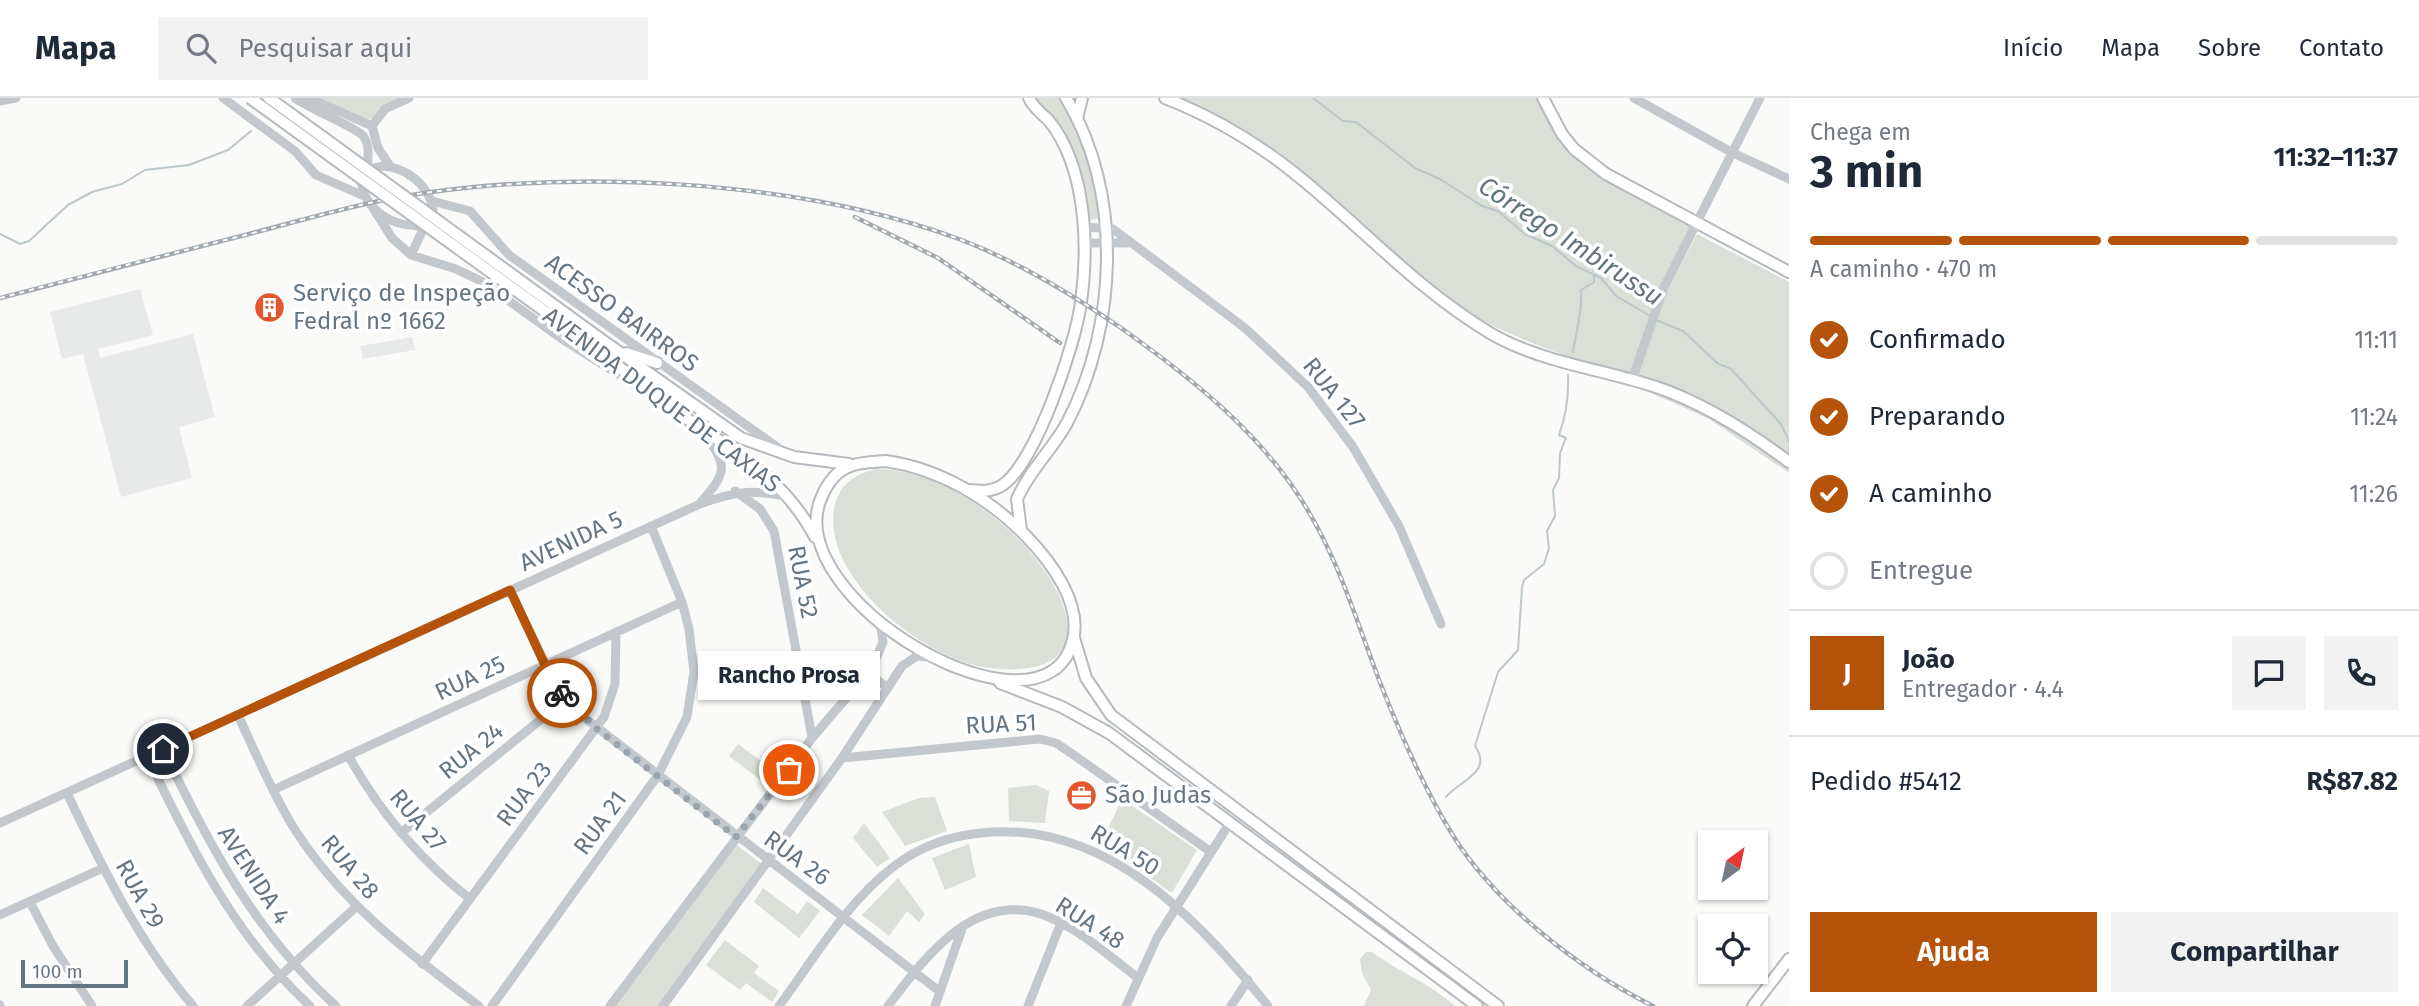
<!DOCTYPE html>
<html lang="pt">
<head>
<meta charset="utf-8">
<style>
  body { margin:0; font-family:"Fira Sans",sans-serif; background:#f2f2f3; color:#1f2937; height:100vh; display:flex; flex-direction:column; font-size:26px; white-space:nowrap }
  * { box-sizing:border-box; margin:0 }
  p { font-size:23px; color:#747a83 }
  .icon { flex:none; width:38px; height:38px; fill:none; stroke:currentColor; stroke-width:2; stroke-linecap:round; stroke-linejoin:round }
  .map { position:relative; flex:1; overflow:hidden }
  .sheet { display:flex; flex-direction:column; background:#fff; width:630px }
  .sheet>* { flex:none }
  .needle { width:46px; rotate:33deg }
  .controls { position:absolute; left:1698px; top:732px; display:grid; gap:14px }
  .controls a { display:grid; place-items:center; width:70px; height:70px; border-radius:0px; background:#fff; box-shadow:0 2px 5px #0004; font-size:35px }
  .scale { position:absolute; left:21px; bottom:18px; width:107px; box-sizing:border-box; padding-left:7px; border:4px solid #657683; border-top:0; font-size:19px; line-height:24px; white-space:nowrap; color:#657683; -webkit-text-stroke:5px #fff; paint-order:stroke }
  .pin { position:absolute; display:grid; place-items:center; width:60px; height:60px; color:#fff; margin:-30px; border:4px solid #fff; border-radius:50%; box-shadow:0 2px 7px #0007 }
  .courier { position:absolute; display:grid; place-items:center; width:70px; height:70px; margin:-35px; border:5px solid #b45309; border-radius:50%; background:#fff; color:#222; box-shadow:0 2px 9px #0007 }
  .bubble { position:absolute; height:49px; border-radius:0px; background:#fff; box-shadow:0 2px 5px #0004; font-size:23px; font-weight:700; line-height:49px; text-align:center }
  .overview em { font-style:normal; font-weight:700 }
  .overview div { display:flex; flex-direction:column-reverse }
  .overview { display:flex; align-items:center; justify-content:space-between; height:119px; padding:0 21px }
  h1 { font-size:46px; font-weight:700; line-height:52px }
  .bar { display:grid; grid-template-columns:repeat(4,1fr); gap:10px 7px; align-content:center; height:84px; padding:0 21px }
  .bar i { height:9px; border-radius:5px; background:#e0e1e3 }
  .bar .on { background:#b45309 }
  .bar p { grid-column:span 4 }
  .line { display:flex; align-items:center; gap:18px; padding:0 21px; border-top:2px solid #e0e1e3 }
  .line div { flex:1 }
  .round { display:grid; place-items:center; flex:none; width:74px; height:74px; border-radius:0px; background:#f2f2f3 }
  ol { padding:0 21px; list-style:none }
  li { display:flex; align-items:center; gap:21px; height:77px }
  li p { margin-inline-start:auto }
  li .icon { padding:7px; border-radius:50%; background:#b45309; color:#fff; stroke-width:4 }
  li:last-child { color:#747a83 }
  li i { width:38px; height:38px; border:4px solid #e0e1e3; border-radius:50% }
  .primary-button { display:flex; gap:14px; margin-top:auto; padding:14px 21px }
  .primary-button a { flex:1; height:80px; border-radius:0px; background:#b45309; color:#fff; font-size:28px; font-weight:700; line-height:80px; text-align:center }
  .primary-button a+a { background:#f2f2f3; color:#1f2937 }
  header { display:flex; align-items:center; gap:42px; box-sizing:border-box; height:98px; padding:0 35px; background:#fff; border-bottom:2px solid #e0e1e3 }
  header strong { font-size:33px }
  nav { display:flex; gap:38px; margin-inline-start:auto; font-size:24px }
  .search { width:490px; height:63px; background:#f2f2f3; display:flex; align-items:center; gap:18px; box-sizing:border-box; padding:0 24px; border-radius:0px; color:#747a83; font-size:26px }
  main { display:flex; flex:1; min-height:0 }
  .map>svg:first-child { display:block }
  .built { fill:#e8e9e9 }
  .green { fill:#dadfd7 }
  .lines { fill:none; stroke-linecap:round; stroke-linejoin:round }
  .stream { stroke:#bbc7cb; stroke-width:2 }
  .major-casing { stroke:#b5babe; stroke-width:14 }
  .minor { stroke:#c3c8cc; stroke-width:9 }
  .major { stroke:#fff; stroke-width:10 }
  .rail-casing { stroke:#a2aab0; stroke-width:4.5 }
  .rail { stroke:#fff; stroke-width:2; stroke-dasharray:5; stroke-linecap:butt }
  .major-bridge-casing { stroke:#b5babe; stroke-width:14; stroke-linecap:butt }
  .major-bridge { stroke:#fff; stroke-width:10 }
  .done { stroke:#99a4ac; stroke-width:7; stroke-dasharray:0 12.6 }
  .route { stroke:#b45309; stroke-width:9 }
  .labels { text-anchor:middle; stroke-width:7; stroke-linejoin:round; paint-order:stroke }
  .poi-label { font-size:24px; fill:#657683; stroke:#fff; text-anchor:start }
  .street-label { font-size:24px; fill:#657683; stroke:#fff }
  .water-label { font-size:26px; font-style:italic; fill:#60757c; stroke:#fff }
</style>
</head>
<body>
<header>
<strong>Mapa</strong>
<div class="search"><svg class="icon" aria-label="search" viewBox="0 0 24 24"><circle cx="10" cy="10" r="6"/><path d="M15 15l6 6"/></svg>Pesquisar aqui</div>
<nav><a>Início</a><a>Mapa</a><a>Sobre</a><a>Contato</a></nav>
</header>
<main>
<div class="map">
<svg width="1789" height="908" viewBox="0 0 1789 908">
  <rect width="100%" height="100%" fill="#fafaf8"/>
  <path class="built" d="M140 191 153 237 98 251 100 260 193 236 215 319 179 329 192 380 121 399 83 256 62 261 50 214Z
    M412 239 415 252 363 261 360 248Z"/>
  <path class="green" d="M313 0H410L368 22Z
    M1031 0H1086L1077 27 1091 64 1102 120 1089 122C1081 65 1074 39 1031 0Z
    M1172 0H1545L1553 22 1587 63 1700 128 1668 192 1697 136 1789 184V375L1709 321 1636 288 1638 280C1570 260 1509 241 1449 203L1294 70Z
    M875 371C1007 370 1167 591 988 570 925 562 818 478 835 407 840 385 855 377 875 371Z
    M738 646 772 671 762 683 729 658Z
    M1036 687 1049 693 1045 725 1009 723 1008 690Z
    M935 699 947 733 905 748 882 714 919 700Z
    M1122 701 1197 752 1172 795 1101 745Z
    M864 725 890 760 877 769 853 740Z
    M969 746 976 779 945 792 932 760Z
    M737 747 763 767 660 908H614Z
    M898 780 925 816 919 824 907 813 889 838 862 817Z
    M763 790 798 816 807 803 820 813 799 840 754 804Z
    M725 842 759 868 754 875 779 893 772 904 746 885 740 892 706 867Z
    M1366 854H1372C1398 874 1430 885 1455 908H1364L1371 892 1362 875 1360 861Z"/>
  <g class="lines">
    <path class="stream" d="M1313 0 1343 23 1356 24 1415 70 1440 81 1482 108 1498 113 1525 136 1552 148 1576 168 1601 180 1616 198 1652 219
      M0 136 20 146 29 143 68 107 92 94 122 86 145 72 189 67 228 52 251 33
      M1656 222 1683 233 1717 265 1731 271 1781 326 1789 343
      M1573 254C1576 234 1583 211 1581 192L1594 184V177
      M1446 699C1458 683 1494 675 1475 648L1498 574 1518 552 1522 489 1524 482 1544 466 1549 450 1547 433 1555 418 1553 392 1559 380 1560 355 1566 340 1559 337C1566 318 1569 298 1568 277"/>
    <defs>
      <path id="major" d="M1165 0C1211 18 1254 43 1293 74 1360 127 1415 190 1490 235 1539 264 1602 271 1656 289 1704 305 1749 334 1789 364
        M1543 0 1562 36 1574 51 1606 76 1789 174
        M1077 21 1082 0
        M602 242 741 340 794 359 849 366
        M597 251C622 271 647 292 673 311 729 351 782 376 815 439
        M626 255 657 265
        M886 363C940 371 989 400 1027 439 1051 464 1082 505 1073 542 1045 657 775 500 822 398 836 366 854 365 886 363Z
        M970 392C981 393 991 394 1001 388 1035 368 1076 245 1081 204 1086 168 1086 128 1079 92 1074 68 1065 43 1050 24 1043 16 1033 10 1029 0
        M1021 432 1017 401C1029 373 1052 352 1067 325 1118 227 1123 95 1066 0
        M1074 540 1086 580 1111 617 1498 908
        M1000 585 1062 609 1109 635 1477 908
        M1753 908 1789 861"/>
    </defs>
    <use href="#major" class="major-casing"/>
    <path class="minor" d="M223 0 295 53 316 77 364 98
      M295 0C310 11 358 30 364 39 370 48 368 61 367 72
      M309 0 372 28
      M1634 0 1731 54 1789 81
      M0 3 16 0
      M372 28 385 11 409 0
      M372 28 378 50 390 68
      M382 68C406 69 429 87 433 111L425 127C395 131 363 113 361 80L367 72Z
      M432 103 470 113 509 157 777 349
      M373 110 392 140 411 157 456 171 481 183 565 243 640 290
      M1084 129 1113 131 1245 230 1308 289 1353 349 1399 428 1441 526
      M1084 145H1128
      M411 157 425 127
      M1632 282 1664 189 1760 0
      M735 393 760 411 774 433 812 639
      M701 404C728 374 728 366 702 334
      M510 492 554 584 581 617 939 893
      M867 575 887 589
      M238 617C255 654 271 692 292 727 339 803 408 855 479 908
      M163 651C209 747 256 836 336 908
      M348 657C379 713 420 762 470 801
      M147 658C190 748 235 839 310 908
      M842 660 1040 641 1056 645 1071 655 1211 754
      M273 692 682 504
      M67 695C103 771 138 843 193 908
      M0 725 700 406C736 393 752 391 789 399
      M401 735 566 601
      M30 804 53 848 92 908
      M0 817 103 770
      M422 866 604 619 615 586 616 534
      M0 907V908
      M247 908 356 809
      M492 908 658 677 687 619 694 574 689 531 682 504 651 428
      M610 908 812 640 872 570 883 544 880 525
      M663 908 842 660 902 568 917 558 932 559
      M779 908C814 861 846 805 893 769 919 749 949 738 981 735 1104 721 1198 820 1268 908
      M888 908C926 858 976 789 1049 819 1081 832 1110 859 1138 880
      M935 908 963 828
      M1028 908 1061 825
      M1126 908 1157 840 1229 726
      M1231 908 1248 882"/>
    <use href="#major" class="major"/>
    <defs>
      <path id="rail" d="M855 119 938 160 1060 245
        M0 200C83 178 166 157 249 136 299 123 349 108 399 99 569 70 796 81 959 141 1017 163 1070 195 1121 230 1196 283 1271 343 1315 425 1345 479 1362 540 1385 597 1404 644 1425 692 1452 736 1496 807 1579 871 1653 908"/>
    </defs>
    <use href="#rail" class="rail-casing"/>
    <use href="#rail" class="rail"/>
    <defs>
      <path id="major-bridge" d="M250 0 597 251
        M269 0 602 242"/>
    </defs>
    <use href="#major-bridge" class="major-bridge-casing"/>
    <use href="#major-bridge" class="major-bridge"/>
  </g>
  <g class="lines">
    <path class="done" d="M562 595 597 631 736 739 789 672"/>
    <path class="route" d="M163 651 510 492 545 567 562 595"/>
  </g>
  <defs>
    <symbol id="building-disc" viewBox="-11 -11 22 22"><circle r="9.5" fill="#e4572e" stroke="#fff"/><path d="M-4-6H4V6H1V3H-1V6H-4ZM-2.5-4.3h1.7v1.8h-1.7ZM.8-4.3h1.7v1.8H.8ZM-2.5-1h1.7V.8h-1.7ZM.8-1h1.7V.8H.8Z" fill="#fff"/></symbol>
    <symbol id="office-disc" viewBox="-11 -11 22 22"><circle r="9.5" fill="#e4572e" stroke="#fff"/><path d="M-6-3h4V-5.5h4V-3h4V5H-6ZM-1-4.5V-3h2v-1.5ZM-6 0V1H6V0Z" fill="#fff"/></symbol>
  </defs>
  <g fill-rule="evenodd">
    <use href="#building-disc" x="252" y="192" width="35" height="35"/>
    <use href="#office-disc" x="1064" y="680" width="35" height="35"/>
  </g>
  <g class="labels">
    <g class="poi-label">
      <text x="293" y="203">Serviço de Inspeção<tspan x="293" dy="28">Fedral nº 1662</tspan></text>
      <text x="1105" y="705">São Judas</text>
    </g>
    <g class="street-label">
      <text transform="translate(622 215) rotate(36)" y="8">ACESSO BAIRROS</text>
      <text transform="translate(1334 295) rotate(51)" y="8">RUA 127</text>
      <text transform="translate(662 302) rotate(37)" y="8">AVENIDA DUQUE DE CAXIAS</text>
      <text transform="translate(571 443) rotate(-25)" y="8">AVENIDA 5</text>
      <text transform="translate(803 484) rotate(79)" y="8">RUA 52</text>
      <text transform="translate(470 580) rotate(-25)" y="8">RUA 25</text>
      <text transform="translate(1001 626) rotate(-3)" y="8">RUA 51</text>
      <text transform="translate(471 653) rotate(-39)" y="8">RUA 24</text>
      <text transform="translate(524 696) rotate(-53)" y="8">RUA 23</text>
      <text transform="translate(418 722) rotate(50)" y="8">RUA 27</text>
      <text transform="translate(600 725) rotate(-54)" y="8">RUA 21</text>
      <text transform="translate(1125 752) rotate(31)" y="8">RUA 50</text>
      <text transform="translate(797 760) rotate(36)" y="8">RUA 26</text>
      <text transform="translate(350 769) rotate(50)" y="8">RUA 28</text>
      <text transform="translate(254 777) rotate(57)" y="8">AVENIDA 4</text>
      <text transform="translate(140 796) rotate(61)" y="8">RUA 29</text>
      <text transform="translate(1090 825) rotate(32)" y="8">RUA 48</text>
    </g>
    <g class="water-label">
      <text transform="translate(1571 143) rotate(33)" y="9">Córrego Imbirussu</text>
    </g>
  </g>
</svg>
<div class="controls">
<a><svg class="needle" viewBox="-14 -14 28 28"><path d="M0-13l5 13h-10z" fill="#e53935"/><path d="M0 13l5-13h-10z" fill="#747a83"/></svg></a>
<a><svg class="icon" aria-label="locate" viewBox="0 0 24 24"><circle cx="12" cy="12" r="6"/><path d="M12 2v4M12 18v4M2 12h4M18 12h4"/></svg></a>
</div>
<div class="scale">100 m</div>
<div class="pin" style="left:789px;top:672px;background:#ea580c"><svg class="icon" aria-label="bag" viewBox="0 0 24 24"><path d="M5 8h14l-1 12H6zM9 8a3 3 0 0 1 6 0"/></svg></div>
<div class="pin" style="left:163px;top:651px;background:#1f2937"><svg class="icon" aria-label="home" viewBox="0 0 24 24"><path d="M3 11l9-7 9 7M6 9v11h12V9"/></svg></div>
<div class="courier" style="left:562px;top:595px"><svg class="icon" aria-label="bike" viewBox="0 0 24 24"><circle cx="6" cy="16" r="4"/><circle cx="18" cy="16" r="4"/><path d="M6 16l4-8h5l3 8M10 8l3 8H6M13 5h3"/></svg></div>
<div class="bubble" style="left:698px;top:553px;width:182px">Rancho Prosa</div>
</div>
<section class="sheet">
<div class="overview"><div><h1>3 min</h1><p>Chega em</p></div><em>11:32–11:37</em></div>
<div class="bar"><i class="on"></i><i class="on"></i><i class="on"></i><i></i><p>A caminho · 470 m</p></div>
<ol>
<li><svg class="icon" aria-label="check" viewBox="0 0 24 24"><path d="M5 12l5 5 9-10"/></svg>Confirmado<p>11:11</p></li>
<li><svg class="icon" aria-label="check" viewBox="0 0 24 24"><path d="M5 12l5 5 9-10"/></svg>Preparando<p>11:24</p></li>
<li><svg class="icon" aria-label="check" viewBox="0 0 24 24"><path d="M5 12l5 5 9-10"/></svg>A caminho<p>11:26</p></li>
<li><i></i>Entregue</li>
</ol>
<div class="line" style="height:126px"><b class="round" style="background:#b45309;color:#fff">J</b><div><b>João</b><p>Entregador · 4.4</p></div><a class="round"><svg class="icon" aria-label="chat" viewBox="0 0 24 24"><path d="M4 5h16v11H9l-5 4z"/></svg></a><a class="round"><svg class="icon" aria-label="phone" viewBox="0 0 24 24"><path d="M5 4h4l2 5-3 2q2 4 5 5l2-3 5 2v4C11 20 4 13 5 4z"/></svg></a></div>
<div class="line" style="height:91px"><div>Pedido #5412</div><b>R$87.82</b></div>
<div class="primary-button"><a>Ajuda</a><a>Compartilhar</a></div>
</section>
</main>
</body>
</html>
